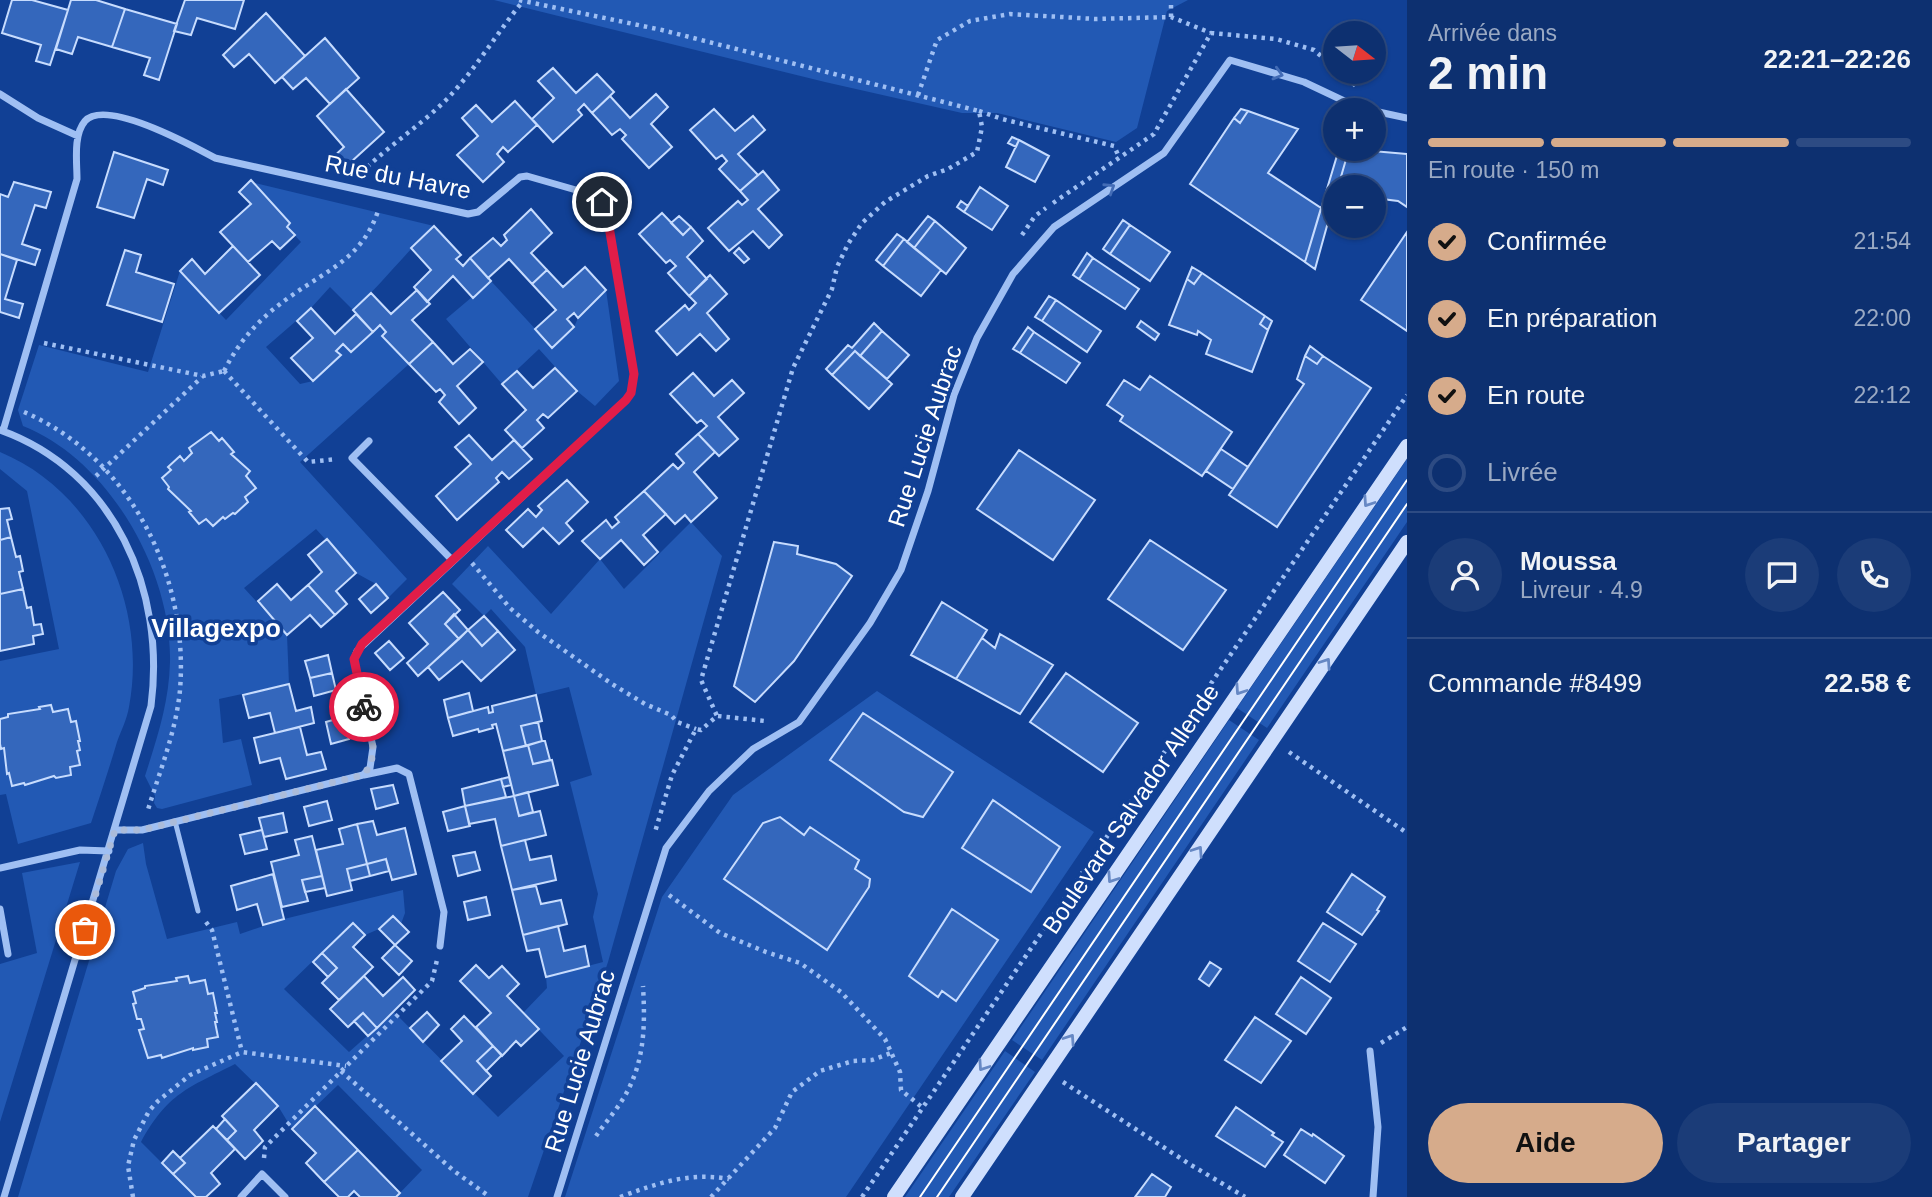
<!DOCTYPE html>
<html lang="fr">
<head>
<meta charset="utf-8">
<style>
  body { margin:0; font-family:Arial,sans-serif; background:#1b3c78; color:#f1f3f6; height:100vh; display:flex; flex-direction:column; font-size:26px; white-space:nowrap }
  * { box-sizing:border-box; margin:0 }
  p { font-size:23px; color:#9aa9c3 }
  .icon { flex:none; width:38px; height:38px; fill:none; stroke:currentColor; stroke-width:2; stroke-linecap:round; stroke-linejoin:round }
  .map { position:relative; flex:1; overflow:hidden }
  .side { display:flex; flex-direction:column; background:#0d3070; width:525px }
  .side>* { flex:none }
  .needle { width:46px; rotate:107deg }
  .controls { position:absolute; left:1323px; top:21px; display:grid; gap:14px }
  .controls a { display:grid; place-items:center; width:63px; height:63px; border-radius:50%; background:#0d3070; box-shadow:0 2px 5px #0004,0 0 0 2px #2d4b83; font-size:35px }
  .pin { position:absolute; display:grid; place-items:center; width:60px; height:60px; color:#fff; margin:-30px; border:4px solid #fff; border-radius:50%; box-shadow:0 2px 7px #0007 }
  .courier { position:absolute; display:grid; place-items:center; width:70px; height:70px; margin:-35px; border:5px solid #e11d48; border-radius:50%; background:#fff; color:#222; box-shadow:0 2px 9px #0007 }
  .overview em { font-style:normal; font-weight:700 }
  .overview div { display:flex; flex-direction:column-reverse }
  .overview { display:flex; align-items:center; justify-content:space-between; height:119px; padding:0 21px }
  h1 { font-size:46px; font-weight:700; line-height:52px }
  .bar { display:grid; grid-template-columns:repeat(4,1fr); gap:10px 7px; align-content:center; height:84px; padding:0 21px }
  .bar i { height:9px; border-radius:5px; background:#2d4b83 }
  .bar .active { background:#d6ab8b }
  .bar p { grid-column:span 4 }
  .line { display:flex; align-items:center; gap:18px; padding:0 21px; border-top:2px solid #2d4b83 }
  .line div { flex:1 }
  .round { display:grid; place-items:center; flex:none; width:74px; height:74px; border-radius:37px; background:#1b3c78 }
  ol { padding:0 21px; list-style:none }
  li { display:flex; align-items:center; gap:21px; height:77px }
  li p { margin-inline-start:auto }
  li .icon { padding:7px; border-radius:50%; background:#d6ab8b; color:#111; stroke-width:4 }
  li:last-child { color:#9aa9c3 }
  li i { width:38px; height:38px; border:4px solid #2d4b83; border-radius:50% }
  .action { display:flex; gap:14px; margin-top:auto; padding:14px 21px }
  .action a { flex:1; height:80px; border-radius:42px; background:#d6ab8b; color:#111; font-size:28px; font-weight:700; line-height:80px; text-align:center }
  .action a+a { background:#1b3c78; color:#f1f3f6 }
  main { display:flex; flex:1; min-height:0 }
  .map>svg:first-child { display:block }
  .green { fill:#2259b4 }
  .building { fill:#3467bc; stroke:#c7dcfe; stroke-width:2 }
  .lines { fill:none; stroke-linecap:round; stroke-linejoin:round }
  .path { stroke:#9fbff3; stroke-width:4.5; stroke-dasharray:3.5 5; stroke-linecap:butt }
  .lane { stroke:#9fbff3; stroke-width:5 }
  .street { stroke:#9fbff3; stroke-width:7 }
  .secondary { stroke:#cfdffd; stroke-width:14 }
  .tram { stroke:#fff; stroke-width:2 }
  .oneway { stroke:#436cb6 }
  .oneway2 { stroke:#6688c4 }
  .done { stroke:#acbcda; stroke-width:7; stroke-dasharray:0 12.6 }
  .route { stroke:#e11d48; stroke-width:9 }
  .labels { text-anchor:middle; stroke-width:7; stroke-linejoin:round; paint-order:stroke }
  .street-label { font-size:24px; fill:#fff; stroke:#114095 }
  .neighbourhood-label { font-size:26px; font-weight:bold; fill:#fff; stroke:#114095 }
</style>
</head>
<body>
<main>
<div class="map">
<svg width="1407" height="1197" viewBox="0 0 1407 1197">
  <rect width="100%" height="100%" fill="#114095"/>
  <path class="green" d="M494 0H1188L1167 11 1137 128 1116 142 997 113H962L825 82Z
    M255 183 434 226C405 253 382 284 353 310L330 287 311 308 266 347 300 384 313 381 340 355 336 351 343 344 351 352 380 325 386 332 383 336 409 364 300 462 407 579 388 598 376 584 356 573 316 529 244 588 287 635 289 684 219 699 223 743 241 739 252 785 162 809 157 808 154 803 155 796 145 776C157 738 169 703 170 662 172 571 109 460 23 426L18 410 39 345 148 372 180 271 226 320 301 242 287 227 290 223Z
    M491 281 552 347 574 327 578 318 606 290 619 381 595 406 577 391 539 349 502 384 446 319Z
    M0 452C97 492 148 606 129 707 127 719 121 731 117 742 109 769 100 796 91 823L18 844 6 794 0 795V661L59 649 27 491 0 469Z
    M1407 459V522L1267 728 1237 708Z
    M691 522 722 556 608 962 528 1197H396L422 1170 338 1085 292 1129 278 1106 235 1064C188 1088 168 1093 141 1142L196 1197H18L116 871 128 849 143 843 146 864 167 939 237 922 240 934 284 919 403 890 405 913 401 924 393 916 379 929 365 935 352 923 284 989 349 1052 394 1012 498 1117 564 1056 523 1013 547 988 546 977 603 962 593 917 598 894 570 782 592 775 569 687 536 695 525 647 491 609 484 616 452 584 488 546 551 614 600 559 624 589Z
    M877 691 1094 832 846 1197H565L662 897 733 795Z
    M1229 720 1259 740 1042 1060 1012 1040Z
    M80 862 0 1122V964L37 953 22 873Z
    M1005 1051 1035 1072 949 1197H905Z"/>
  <path class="building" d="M12 0H32L68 10 50 65 36 61 41 45 2 33Z
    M71 0H96L125 9 112 47 78 37 72 54 56 49Z
    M185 0H244L235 29 197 18 191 35 174 31Z
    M125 9 177 24 159 80 144 75 150 58 112 47Z
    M266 13 305 56 275 83 249 54 234 67 223 55Z
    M325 38 359 78 330 104 306 78 293 89 282 77Z
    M553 68 576 93 597 74 614 92 592 113 584 104 578 110 582 115 553 142 532 119 554 98 538 81Z
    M346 89 384 132 341 171 330 160 344 147 317 116Z
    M656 94 668 107 651 124 672 147 649 168 622 139 626 135 620 129 612 135 592 113 610 96 630 118Z
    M515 101 537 125 508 152 503 147 497 154 504 162 483 182 457 155 478 136 462 118 476 105 492 122Z
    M714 109 735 131 753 116 765 130 738 154 758 175 740 191 719 169 727 161 722 155 716 159 690 130Z
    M1241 109 1248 111 1240 123 1234 118Z
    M1248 111 1298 129 1268 173 1321 208 1305 262 1190 184 1234 118 1240 123Z
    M1012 137 1019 140 1016 147 1008 143Z
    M1019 140 1049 156 1035 182 1006 167Z
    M1339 149H1349L1338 187H1335V197L1315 269 1305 262Z
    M1349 149 1407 154V207L1398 201 1374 198V187H1338Z
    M114 152 168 170 163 185 147 179 134 218 97 207Z
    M763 171 779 190 758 209 782 235 769 248 753 231 729 251 708 228 738 201 742 205 748 200 740 191Z
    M251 180 290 223 287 227 295 235 280 249 272 241 248 262 220 232 251 204 239 192Z
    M14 182 51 192 46 208 35 205 22 244 40 250 35 265 0 254V194L8 197Z
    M980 187 1008 206 992 230 964 212Z
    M961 201 968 206 964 212 957 207Z
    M531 209 552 233 531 253 547 270 532 284 509 259 488 278 470 258 493 238 501 246 507 240 504 235Z
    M662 213 683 235 691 227 703 241 687 257 707 279 689 296 668 273 676 266 670 260 666 263 639 234Z
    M679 216 691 227 683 235 671 223Z
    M928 216 935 221 914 248 907 242Z
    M1123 220 1130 225 1110 254 1103 249Z
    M935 221 966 248 946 274 914 248Z
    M1130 225 1170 252 1150 281 1110 254Z
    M434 226 461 255 456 259 463 266 470 258 491 281 473 298 453 276 427 302 414 287 431 270 411 248Z
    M1407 232V331L1361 300Z
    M897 234 904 239 883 266 876 260Z
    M904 239 941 270 921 296 883 266Z
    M233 246 260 275 219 313 180 271 192 259 205 274Z
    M739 248 749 259 744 263 734 253Z
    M125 250 141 255 136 272 174 284 162 322 107 305Z
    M1087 253 1093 258 1079 279 1073 275Z
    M0 254 17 260 5 299 23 304 19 318 0 312Z
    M1093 258 1139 289 1125 309 1079 279Z
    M585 267 606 290 578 318 574 313 567 319 574 327 552 348 535 329 556 310 532 284 547 270 563 287Z
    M1192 267 1202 273 1194 284 1187 279Z
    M1202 273 1265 316 1260 324 1268 330 1252 372 1206 354 1211 340 1198 331 1197 335 1169 325 1187 279 1194 284Z
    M710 275 727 294 707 313 729 339 716 351 700 334 677 355 656 331 685 305 689 310 696 303 689 296Z
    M417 290 430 304 412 320 433 342 409 364 382 336 386 332 380 325 373 332 353 310 371 293 391 314Z
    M1049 296 1056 300 1042 321 1035 317Z
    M1056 300 1101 331 1087 352 1042 321Z
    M311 308 335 334 356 314 373 332 351 352 343 344 336 351 341 355 313 381 291 358 313 338 297 321Z
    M1265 316 1272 321 1268 330 1260 324Z
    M1141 321 1159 334 1155 340 1137 327Z
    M874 323 882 331 860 356 855 351 832 375 826 369 848 345 852 348Z
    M1028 327 1034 332 1020 353 1013 349Z
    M882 331 909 355 887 379 860 356Z
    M1034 332 1080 363 1066 383 1020 353Z
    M433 342 453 364 470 349 483 362 457 386 476 408 459 424 439 402 445 395 440 389 436 392 409 364Z
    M1310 346 1323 356 1317 364 1305 356Z
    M855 351 892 384 869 409 832 375Z
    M1305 356 1317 364 1323 356 1371 388 1277 527 1229 495 1304 384 1297 379Z
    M555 368 577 391 548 418 543 414 537 420 544 428 522 448 505 430 526 410 502 384 517 371 533 388Z
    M693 373 714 396 732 380 744 393 718 417 738 439 719 456 698 434 707 426 701 420 697 423 670 394Z
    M1150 376 1232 432 1202 476 1120 421 1123 416 1107 405 1124 380 1140 390Z
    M211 432 219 441 222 438 234 452 231 454 250 471 246 476 256 488 245 497 248 502 235 514 233 513 225 519 223 517 213 526 206 519 199 524 189 512 191 511 168 489 169 487 162 478 171 470 168 467 180 456 184 461 192 453 189 448Z
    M698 434 715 452 694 472 717 498 691 522 685 515 675 524 644 491 673 464 678 469 684 463 676 454Z
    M469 435 492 460 514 440 532 459 509 479 502 472 496 478 499 482 457 520 436 496 471 464 455 447Z
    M1221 449 1248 467 1233 489 1206 471Z
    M1019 450 1095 500 1053 560 977 509Z
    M567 480 588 502 566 523 573 531 559 544 543 528 523 547 506 530 528 509 536 517 542 510 538 506Z
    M644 491 666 514 643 535 658 552 644 565 621 540 600 559 582 541 606 520 612 528 619 522 615 517Z
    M9 508 12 519 7 520 11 537 0 540V509Z
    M11 537 16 557 20 556 23 571 19 572 23 589 0 594V540Z
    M327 539 356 573 336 591 347 604 335 615 308 585 322 572 308 555Z
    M1150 540 1226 590 1183 650 1108 599Z
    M774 542 798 546 797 554 836 564 852 576 794 661 755 702 734 686Z
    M277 584 291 600 308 585 335 615 321 627 310 615 287 635 258 601Z
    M376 584 388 598 371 613 359 599Z
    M23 589 27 608 31 607 34 625 41 624 43 634 33 636 34 644 0 651V594Z
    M443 592 460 610 445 624 459 639 418 676 407 663 428 644 409 623Z
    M942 602 987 630 956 679 911 655Z
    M454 614 468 630 459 639 445 624Z
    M484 616 498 631 482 646 468 630Z
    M468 630 482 646 498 631 515 650 481 681 462 661 439 680 428 667Z
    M1000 634 1053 665 1020 714 956 679 982 638 995 648Z
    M389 641 404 658 390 670 375 653Z
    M328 655 332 673 310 678 305 661Z
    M332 673 336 690 314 696 310 678Z
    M1066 673 1138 723 1103 772 1030 722Z
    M289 684 296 711 311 707 314 723 275 733 270 713 249 718 243 695Z
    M469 693 473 711 448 718 444 700Z
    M536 695 542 721 521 726 526 746 503 751 496 724 492 725 493 728 479 732 478 729 453 736 448 718 488 707 489 713 493 712 492 706Z
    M51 705 53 712 68 709 71 722 76 721 80 741H78L80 750 77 751 80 765 70 767 71 775 56 778 54 776 25 785 24 783 12 786 9 773 7 774 4 748 1 749 0 744V719L8 717V714L40 709 39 707Z
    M863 713 953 772 923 817 904 812 830 760Z
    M343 717 349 739 331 744 326 722Z
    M538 722 542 741 526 746 521 726Z
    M300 727 307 755 321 752 326 769 286 779 280 758 260 763 254 738Z
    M542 741H545L550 760 533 764 528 745Z
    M528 745 533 764 552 760 558 785 514 796 503 751Z
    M509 777 511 785 503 787 501 779Z
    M501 779 506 797 465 806 462 789Z
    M393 785 398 803 376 809 371 789Z
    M528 792 533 812 519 816 514 796Z
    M514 796 519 816 540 811 546 835 501 846 495 819 469 824 465 806Z
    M993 800 1060 847 1031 892 962 848Z
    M327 801 332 820 309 826 304 807Z
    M465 806 470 826 448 831 443 812Z
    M283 813 287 832 264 837 259 818Z
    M780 817 804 835 810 827 859 860 855 869 870 879 869 887 827 950 724 879 763 823Z
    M373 821 377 835 405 828 416 874 392 880 386 859 367 864 357 824Z
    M357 824 367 864 347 869 352 890 327 896 316 850 343 844 339 829Z
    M262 830 267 849 245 854 240 835Z
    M312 836 322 876 302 880 308 901 282 907 271 862 299 855 295 840Z
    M525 840 530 860 551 856 556 880 512 890 501 846Z
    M475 852 480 870 458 876 453 856Z
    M386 859 389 871 370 876 367 864Z
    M367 864 370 876 350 881 347 869Z
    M273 874 284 919 263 925 257 904 237 910 231 886Z
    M1352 874 1385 897 1377 910 1379 911 1362 935 1327 912Z
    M322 876 325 888 305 892 302 880Z
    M536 886 541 904 561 900 567 924 523 935 512 890Z
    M486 897 490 915 468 920 464 902Z
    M952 909 998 940 956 1001 942 991 938 997 909 976Z
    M393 916 409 932 395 945 379 929Z
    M353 923 365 935 353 947 373 967 339 1000 322 983 337 968 322 953Z
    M1323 923 1356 944 1330 982 1298 961Z
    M558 926 564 951 585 946 589 966 546 977 539 949 527 951 523 935Z
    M395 945 412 961 399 975 382 958Z
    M322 953 337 968 328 977 313 962Z
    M1210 962 1221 969 1209 986 1199 979Z
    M476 965 489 978 502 966 519 984 507 996 539 1029 521 1046 516 1041 502 1056 476 1027 491 1013 460 981Z
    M188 976 190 983 205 980 208 994 213 993 217 1013H215L217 1022H215L218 1037 207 1039 208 1047 193 1050V1048L162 1058 161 1055 148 1058 139 1030 144 1029 141 1019H137L133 1004 136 1003 133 992 145 988V986L177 981 176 978Z
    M364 976 383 996 403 977 415 990 377 1028 363 1013 348 1027 330 1009Z
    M1301 977 1331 998 1306 1034 1276 1014Z
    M427 1012 439 1025 423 1042 410 1028Z
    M363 1013 377 1028 368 1036 354 1021Z
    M464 1016 493 1046 477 1061 491 1076 473 1094 441 1061 462 1041 451 1029Z
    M1255 1017 1291 1041 1261 1083 1225 1060Z
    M493 1046 502 1055 486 1071 477 1061Z
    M256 1083 278 1106 254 1130 263 1141 245 1159 227 1140 236 1131 222 1116Z
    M315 1106 358 1150 324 1182 306 1163 316 1153 292 1129Z
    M1236 1107 1274 1133 1272 1135 1283 1142 1265 1167 1216 1136Z
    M225 1119 236 1131 227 1140 216 1129Z
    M213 1126 235 1149 211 1173 220 1184 206 1197H196L173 1174 185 1163 180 1158Z
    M1301 1129 1312 1136 1313 1134 1344 1156 1325 1183 1284 1155Z
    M358 1150 400 1193 396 1197H360L354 1191 348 1197H339L324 1182Z
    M173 1151 185 1163 173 1174 162 1163Z
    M1152 1174 1171 1187 1165 1197H1135Z"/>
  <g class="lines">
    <path class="path" d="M519 0 662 30 979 111 982 127 977 152 948 169 928 176 885 202 862 223 848 244 837 267 832 289 793 368 701 680 717 716 701 730 696 729 672 775 655 832
      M1171 17V0
      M1340 72 1356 86
      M918 95 937 40 970 21 1010 14 1096 19 1171 17 1211 33
      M979 111 1002 119 1114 146 1119 157
      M361 173C388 146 420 126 447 99 475 70 497 33 523 1
      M1053 203 1154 134 1211 33 1276 39 1314 50 1335 68
      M1022 235 1035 216 1046 208
      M44 343 203 376 224 371
      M224 371C241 338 261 317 291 296 329 269 362 258 378 211
      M224 371 308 462 337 459
      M24 412C131 458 189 577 180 690 176 732 159 773 147 813
      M96 476 202 377
      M472 563 510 608 538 632 612 684 645 704 671 715 677 722 696 729
      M718 716 765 721
      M1289 752 1407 833
      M669 895 720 933 766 952 800 963 841 992 885 1039 900 1072 901 1090 923 1108
      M206 922 212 930 242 1052
      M1381 1043 1407 1027
      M341 1071 454 1171 490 1197
      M1063 1082 1191 1165 1245 1197
      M596 1136C607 1120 622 1104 630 1086 645 1054 645 1021 643 986
      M264 1158 265 1147 432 981 437 960
      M133 1197 128 1166 134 1140 149 1111 158 1101 190 1075 242 1052 346 1066
      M620 1197C658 1183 689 1172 729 1179
      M711 1197 775 1128 792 1092 820 1071 853 1061 872 1060 891 1053
      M862 1197 1407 395"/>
    <path class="lane" d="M175 821 198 911"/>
    <path class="street" d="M0 94 38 118 78 136
      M1374 111 1407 118
      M0 430C115 471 166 591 151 706L4 1197
      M3 431 77 179C77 162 73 135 85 121 106 98 193 146 215 158L468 214 478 212 520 177 527 176 597 196 606 209 634 374 631 393 626 400 357 651 354 659 373 747 370 768 363 775 142 830H115
      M369 441 352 458 453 561
      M364 775 397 768 409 774 444 912 440 946
      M0 868 80 850 109 851
      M0 909 8 954
      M1370 1051 1378 1127 1373 1197
      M241 1197 262 1174 285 1197
      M557 1197 666 848 709 791 753 749 799 722 870 623 901 570 928 491 954 395 977 338 1013 274 1054 227 1164 153 1230 60 1304 82 1359 108 1368 110"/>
    <path class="secondary" d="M894 1197 1407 446
      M962 1197 1407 542"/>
    <path class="tram" d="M920 1197 1407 480
      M937 1197 1407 504"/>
  </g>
  <defs><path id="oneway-chevron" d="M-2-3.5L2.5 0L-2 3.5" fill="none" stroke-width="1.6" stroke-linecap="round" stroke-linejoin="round" transform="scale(1.75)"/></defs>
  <g class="oneway">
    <use href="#oneway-chevron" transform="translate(1278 74) rotate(16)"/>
    <use href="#oneway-chevron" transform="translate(1110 188) rotate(-33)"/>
  </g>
  <g class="oneway2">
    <use href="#oneway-chevron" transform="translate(1368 502) rotate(124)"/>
    <use href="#oneway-chevron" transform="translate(1326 663) rotate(-56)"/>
    <use href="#oneway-chevron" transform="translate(1240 690) rotate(124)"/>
    <use href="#oneway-chevron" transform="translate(1198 851) rotate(-56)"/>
    <use href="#oneway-chevron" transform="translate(1112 878) rotate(124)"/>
    <use href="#oneway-chevron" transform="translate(1070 1039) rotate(-56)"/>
    <use href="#oneway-chevron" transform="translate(983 1066) rotate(124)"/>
  </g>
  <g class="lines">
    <path class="done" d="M85 930 115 830H142L363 775C381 756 370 730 364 707"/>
    <path class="route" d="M364 707 354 659 362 644 626 400 631 393 634 374 606 209 602 202"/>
  </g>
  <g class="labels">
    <g class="street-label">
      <text transform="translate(398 177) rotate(11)" y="8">Rue du Havre</text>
      <text transform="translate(925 436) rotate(-72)" y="8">Rue Lucie Aubrac</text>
      <text transform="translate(1131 809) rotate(-56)" y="8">Boulevard Salvador Allende</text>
      <text transform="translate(580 1061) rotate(-73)" y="8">Rue Lucie Aubrac</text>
    </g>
    <g class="neighbourhood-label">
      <text x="216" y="637">Villagexpo</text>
    </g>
  </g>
</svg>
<div class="controls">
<a><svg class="needle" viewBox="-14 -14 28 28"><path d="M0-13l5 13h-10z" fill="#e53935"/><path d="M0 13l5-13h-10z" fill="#9aa9c3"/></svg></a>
<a>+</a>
<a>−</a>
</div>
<div class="pin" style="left:85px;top:930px;background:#ea580c"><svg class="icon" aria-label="bag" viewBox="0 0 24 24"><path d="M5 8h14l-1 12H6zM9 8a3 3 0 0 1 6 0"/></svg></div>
<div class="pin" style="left:602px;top:202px;background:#1f2937"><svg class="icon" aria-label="home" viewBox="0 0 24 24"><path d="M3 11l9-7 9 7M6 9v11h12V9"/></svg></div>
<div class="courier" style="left:364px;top:707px"><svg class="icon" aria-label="bike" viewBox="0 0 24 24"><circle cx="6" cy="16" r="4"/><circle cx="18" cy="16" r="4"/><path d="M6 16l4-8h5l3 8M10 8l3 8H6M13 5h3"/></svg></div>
</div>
<section class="side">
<div class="overview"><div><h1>2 min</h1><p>Arrivée dans</p></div><em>22:21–22:26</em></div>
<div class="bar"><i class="active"></i><i class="active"></i><i class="active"></i><i></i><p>En route · 150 m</p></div>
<ol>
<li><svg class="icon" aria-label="check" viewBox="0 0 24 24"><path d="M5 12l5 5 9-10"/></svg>Confirmée<p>21:54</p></li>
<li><svg class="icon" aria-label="check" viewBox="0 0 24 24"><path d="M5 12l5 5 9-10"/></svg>En préparation<p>22:00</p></li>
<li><svg class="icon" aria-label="check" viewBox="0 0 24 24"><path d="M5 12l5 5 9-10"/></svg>En route<p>22:12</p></li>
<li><i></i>Livrée</li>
</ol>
<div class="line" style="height:126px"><a class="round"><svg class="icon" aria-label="person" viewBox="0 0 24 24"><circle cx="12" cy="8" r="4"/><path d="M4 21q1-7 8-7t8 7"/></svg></a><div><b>Moussa</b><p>Livreur · 4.9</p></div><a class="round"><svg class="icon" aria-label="chat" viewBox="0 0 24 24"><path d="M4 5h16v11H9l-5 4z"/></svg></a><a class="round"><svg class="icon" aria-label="phone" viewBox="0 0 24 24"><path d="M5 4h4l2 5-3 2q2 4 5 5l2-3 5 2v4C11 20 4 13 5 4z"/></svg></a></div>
<div class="line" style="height:91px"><div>Commande #8499</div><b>22.58 €</b></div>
<div class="action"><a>Aide</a><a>Partager</a></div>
</section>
</main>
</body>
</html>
